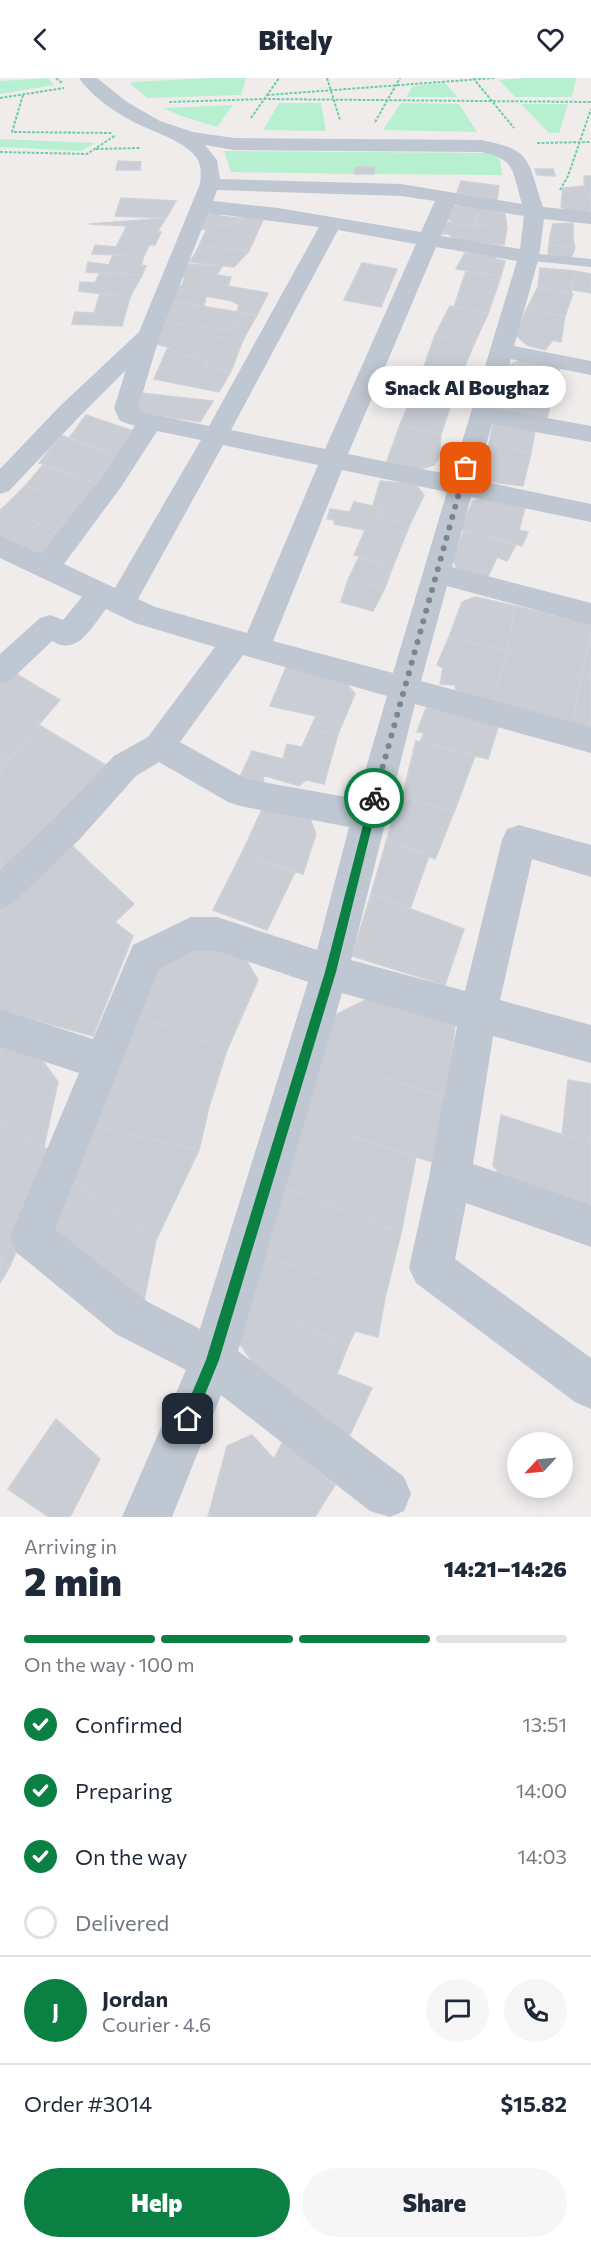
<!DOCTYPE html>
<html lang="en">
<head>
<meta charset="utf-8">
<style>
  body { margin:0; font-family:Commissioner,sans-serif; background:#f6f6f7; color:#1f2937; height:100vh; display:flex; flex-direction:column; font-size:22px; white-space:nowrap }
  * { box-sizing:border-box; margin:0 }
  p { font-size:20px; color:#747a83 }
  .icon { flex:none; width:33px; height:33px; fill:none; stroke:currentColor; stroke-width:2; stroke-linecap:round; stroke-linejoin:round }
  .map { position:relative; height:1439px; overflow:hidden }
  .drawer { display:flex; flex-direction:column; background:#fff; flex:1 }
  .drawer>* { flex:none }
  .needle { width:39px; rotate:244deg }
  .fabs { position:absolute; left:507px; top:1354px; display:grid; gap:12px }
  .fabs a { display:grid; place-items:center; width:66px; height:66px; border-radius:50%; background:#fff; box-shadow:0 3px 15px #0003; font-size:30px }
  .pin { position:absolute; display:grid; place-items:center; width:51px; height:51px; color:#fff; margin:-26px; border-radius:12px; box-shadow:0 3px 9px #0006 }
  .courier { position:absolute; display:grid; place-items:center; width:60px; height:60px; margin:-30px; border:4px solid #0b8043; border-radius:50%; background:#fff; color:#222; box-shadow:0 2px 8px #0007 }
  .bubble { position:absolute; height:42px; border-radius:21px; background:#fff; box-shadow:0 3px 15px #0003; font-size:20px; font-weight:800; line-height:42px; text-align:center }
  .overview em { font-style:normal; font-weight:800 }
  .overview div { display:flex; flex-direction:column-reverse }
  .overview { display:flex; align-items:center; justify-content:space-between; height:102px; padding:0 24px }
  h1 { font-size:39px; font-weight:800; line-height:45px }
  .bar { display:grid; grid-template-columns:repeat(4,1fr); gap:9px 6px; align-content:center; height:72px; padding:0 24px }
  .bar i { height:8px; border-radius:4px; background:#e0e1e3 }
  .bar .active { background:#0b8043 }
  .bar p { grid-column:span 4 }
  .line { display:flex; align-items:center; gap:15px; padding:0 24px; border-top:2px solid #e0e1e3 }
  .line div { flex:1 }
  .round { display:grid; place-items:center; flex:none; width:63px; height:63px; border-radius:32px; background:#f6f6f7 }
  ol { padding:0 24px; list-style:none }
  li { display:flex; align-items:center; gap:18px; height:66px }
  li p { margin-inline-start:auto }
  li .icon { padding:6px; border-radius:50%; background:#0b8043; color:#fff; stroke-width:4 }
  li:last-child { color:#747a83 }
  li i { width:33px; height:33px; border:3px solid #e0e1e3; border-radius:50% }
  .primary-button { display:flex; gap:12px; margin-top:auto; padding:12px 24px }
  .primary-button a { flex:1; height:69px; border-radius:36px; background:#0b8043; color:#fff; font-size:24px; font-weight:800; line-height:69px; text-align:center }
  .primary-button a+a { background:#f6f6f7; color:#1f2937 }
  header { display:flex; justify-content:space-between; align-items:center; height:78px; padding:0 24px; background:#fff; font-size:27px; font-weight:800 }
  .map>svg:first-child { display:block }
  .green { fill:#b6f0d1 }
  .building { fill:#cacdd4; stroke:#cfd1d8; stroke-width:1.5 }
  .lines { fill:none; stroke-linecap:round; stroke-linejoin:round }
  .path { stroke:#6dcea7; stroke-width:2; stroke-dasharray:3 1.5; stroke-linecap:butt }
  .lane { fill:#bec7d2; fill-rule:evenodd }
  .street { fill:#bec7d2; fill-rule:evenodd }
  .route { fill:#0b8043 }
  .done { stroke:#7f858d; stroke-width:6; stroke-dasharray:0 10.8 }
</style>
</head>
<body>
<header><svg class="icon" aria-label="back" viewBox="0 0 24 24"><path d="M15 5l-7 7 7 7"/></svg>Bitely<svg class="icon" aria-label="heart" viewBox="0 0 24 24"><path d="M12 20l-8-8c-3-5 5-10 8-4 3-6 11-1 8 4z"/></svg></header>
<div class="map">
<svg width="591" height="1439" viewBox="0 0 591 1439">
  <rect width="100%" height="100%" fill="#efeceb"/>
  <path class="green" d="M48 0 54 7 0 16V3Z
    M210 0H246L241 17 148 20 130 6 133 4Z
    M523 0H576L572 19H515L499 2Z
    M445 5 457 19H406L413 8Z
    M279 25H321L326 53 263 52Z
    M401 25 459 26 477 54 383 52Z
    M521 26H568L559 55H549Z
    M233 27 217 49 181 38 163 30Z
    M0 61 95 65 81 73 0 69Z
    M224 73 491 75 500 81 502 97 374 96V89H355V96L231 94Z"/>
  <path class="building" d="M118 83 141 84 140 92H116Z
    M355 89H374V96H355Z
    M535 91H553L555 98 537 97Z
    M584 98H591V115L585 114Z
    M461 103 499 108 497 122 457 115Z
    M585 108V114L591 115V136L567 133 561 129 563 110Z
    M121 120 176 123 166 140 115 138Z
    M450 128 481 130 474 149 449 144 452 142 443 140Z
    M481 130 505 136 507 150 474 146Z
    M207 133 222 136 219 138 240 140 234 148 221 147 206 152 199 150 201 138 210 136Z
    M245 137 263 142 249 173 208 169 207 173 197 172 206 152 221 147 234 148Z
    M166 140 157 154H161L155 167H149L144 178 92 176 95 167 116 169 127 148 89 146Z
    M442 143 474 149V146L507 150 504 167 456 162 448 156H440Z
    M573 145V161L550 158 553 146Z
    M550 158 573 161 575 170 549 166Z
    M549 166 575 170 571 180 548 176Z
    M208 169 249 173 234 189 190 184 197 172 207 173Z
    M465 175 496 178V181L505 183 501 198 456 191Z
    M113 177 144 178 141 187 146 188 142 197 86 194 88 184 109 187Z
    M362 185 397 191 381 229 344 222Z
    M188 186 222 188 217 197 231 199 228 208 268 215 257 237 237 233 239 227 232 223 206 218 204 228 171 223 177 208 182 207 185 199H180Z
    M540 190 575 193 571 216 538 209Z
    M466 193 501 198 488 236 454 229Z
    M575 193 591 196V215L572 212Z
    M100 195 142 197 130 219 79 213 80 204 95 205Z
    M538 209 573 216 565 238 526 232Z
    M100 216 130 219 122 248 72 246 75 234 94 235Z
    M171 223 244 235 233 252 163 244Z
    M450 228 488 236 475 264 435 257Z
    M526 232 565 238 561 264 553 262 545 272 527 267 516 257Z
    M244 235 257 237 243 262 205 257 196 280 180 277 168 269 156 266 163 244 233 252Z
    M205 257 243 262 231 293 204 289 209 282 195 283Z
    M435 257 475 264 461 297 423 291Z
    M168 269 180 277 196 280 195 283 209 282 204 289 231 293 219 314 154 301Z
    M521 281 560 288 554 317 503 308 510 287Z
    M423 291 461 297 441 356 400 347Z
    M503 308 554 317 545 346 494 336Z
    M141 315 213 323 200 344 135 334Z
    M86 337 133 353 115 378 70 359Z
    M494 340 536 348 531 375 489 366Z
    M400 347 441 356 439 380 434 387 421 391 386 386Z
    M61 357 115 378 96 406 39 385Z
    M489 366 531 375 523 408 485 403 480 394Z
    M43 387 107 410 89 434 26 407Z
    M380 403 415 406 424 417 410 446 377 440 382 430 373 428Z
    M26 407 89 434 68 461 5 428Z
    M483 420 525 430 519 452 528 454 522 468 460 451 473 423Z
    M354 424 382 430 377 440 410 446 393 488 354 477 365 452 334 446 335 442 327 441 330 431 350 434Z
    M5 428 68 461 50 484 0 461V432Z
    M464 452 516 467 507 483 497 479 486 503 459 495 453 482Z
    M359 479 393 488 385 510 348 502Z
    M348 502 385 510 373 533 341 524Z
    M475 519 515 528 507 573 449 559 462 524Z
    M515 528 591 546V557L581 597 507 573Z
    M591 557V600L581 597Z
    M449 559 507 573 492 627 456 612 455 607 440 606 443 590 437 587Z
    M507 573 581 597 572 651 492 627Z
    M287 587 344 603 355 616 338 656 310 651 316 638 270 628Z
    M8 591 60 622 10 680 0 674V598Z
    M581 597 591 600V656L572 651Z
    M426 630 467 639 500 643 488 681 420 664 424 655 417 654Z
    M39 647 114 692 0 807V692Z
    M310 651 338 656 324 706 306 702 299 708 263 697 264 706 240 699 252 673 283 681 287 666 302 669Z
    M416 663 475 678 454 734 402 719Z
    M0 674 10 680 0 692Z
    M399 718 454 734 435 781 387 761Z
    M265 725 309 738 316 756 303 796 241 777Z
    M387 761 429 778 410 831 371 816Z
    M67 763 134 826 115 844 133 858 93 958 0 932V824Z
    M241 777 295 794 267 852 213 832Z
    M371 816 464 851 445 907 352 878Z
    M187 866 242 875 258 902 227 972 131 935 153 883Z
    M367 921 455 947 447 1020 321 980 331 939Z
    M131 935 227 972 209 1029 199 1072 85 1046Z
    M0 962 29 972 45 986 58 1004 44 1069 0 1046Z
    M321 980 447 1020 432 1084 303 1043Z
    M568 1002 591 1006V1066L562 1057Z
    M501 1037 591 1066V1138L508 1108 493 1087Z
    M303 1043 416 1079 401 1155 284 1109Z
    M0 1046 57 1076 10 1188 0 1183Z
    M85 1046 199 1072 156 1162 64 1097Z
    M64 1097 156 1162 143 1228 42 1151Z
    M284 1109 401 1155 385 1220 263 1177Z
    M263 1177 385 1220 378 1259 355 1253 348 1268 250 1221Z
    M0 1183 10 1188 0 1205Z
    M250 1221 348 1268 337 1296 372 1310 347 1363 252 1284 239 1264Z
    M56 1341 100 1381 70 1439H49L8 1411Z
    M252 1357 274 1381 283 1363 335 1407 315 1439H208L227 1368Z"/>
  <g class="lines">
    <path class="path" d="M56 0 62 5
      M327 0 340 42
      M473 0 514 50
      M23 17 12 54 112 55
      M267 17 494 0
      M0 20 64 10
      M169 24 264 21 591 24
      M251 40 279 0
      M375 44 400 0
      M537 65 591 64
      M96 71 140 70
      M0 74 87 76 116 57
      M560 112 568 98 591 31"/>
    <path class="lane" d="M529 175 591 181V189L524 182 522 179 524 176Z"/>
    <path class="street" d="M79 0H97L127 24 160 43 193 54 234 60 481 62C533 72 527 82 543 129L591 134V146L544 141 539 179 514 268 591 283V297L511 281 497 331 591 348V364L492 346 476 402 591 426V444L471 419 452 489 591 525V547L447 508 421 603 591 649V675L415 626 351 882 465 913 502 762 507 751 519 747 591 767V799L532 781 500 922 591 947V985L493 958 473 1086 591 1127V1169L466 1125 455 1181 591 1280V1331L575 1324 416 1205 409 1190 429 1099 457 948 342 915 238 1273 404 1399 411 1416 404 1433 390 1439 370 1433 221 1317 172 1439H122L186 1292 116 1256 16 1174 10 1159 79 995 0 969V931L93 961 133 867 191 839H217L317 872 349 749 240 728 228 724 159 684 136 698 78 763 12 826 0 831V792L54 741 114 678 148 659 215 569 135 545 106 531C92 548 78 579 52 563L11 602 0 606V576L40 540 50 537 63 542 82 519 0 480V458L41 476 103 397 135 348 120 343 114 330 126 292 77 341 9 413 0 416V391L59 329 139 254 200 106C201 97 202 87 196 79 185 65 165 58 149 51 125 41 94 22 79 0ZM205 67 234 72 481 74C517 81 512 94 522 126L401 106 220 101 217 82ZM217 112 401 118 435 123 421 154 278 130 213 123ZM454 127 524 138 520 171 441 158ZM208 135 319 149 209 348 141 334 138 330 160 257ZM338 152 416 166 325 371 231 352ZM436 169 517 183 452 397 348 376ZM157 353 201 362 115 510 64 486 121 409ZM223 367 318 387 247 555 155 529 138 521ZM342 392 447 414 393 595 273 563ZM243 577 387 618 357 721 246 701 180 664ZM194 873H217L308 904 200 1251 148 1224 55 1151 159 891Z"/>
  </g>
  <path class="route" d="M374 716 379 720 336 894 219 1282 193 1346 188 1348 183 1346 181 1341 206 1282 325 894 370 720Z"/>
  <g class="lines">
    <path class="done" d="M374 720 466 390"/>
  </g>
</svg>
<div class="fabs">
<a><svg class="needle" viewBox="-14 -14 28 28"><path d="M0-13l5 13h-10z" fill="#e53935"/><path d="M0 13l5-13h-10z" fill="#747a83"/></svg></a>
</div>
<div class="pin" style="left:466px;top:390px;background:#ea580c"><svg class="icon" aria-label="bag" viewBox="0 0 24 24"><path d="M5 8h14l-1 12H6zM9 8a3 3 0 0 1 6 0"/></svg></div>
<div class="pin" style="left:188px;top:1341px;background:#1f2937"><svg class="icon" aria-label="home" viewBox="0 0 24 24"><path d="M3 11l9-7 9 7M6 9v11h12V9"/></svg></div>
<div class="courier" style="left:374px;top:720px"><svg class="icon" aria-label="bike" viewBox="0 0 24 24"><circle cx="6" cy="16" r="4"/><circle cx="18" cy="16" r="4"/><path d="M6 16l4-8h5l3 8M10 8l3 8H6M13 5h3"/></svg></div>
<div class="bubble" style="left:368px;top:288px;width:198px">Snack Al Boughaz</div>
</div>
<section class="drawer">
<div class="overview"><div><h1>2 min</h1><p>Arriving in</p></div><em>14:21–14:26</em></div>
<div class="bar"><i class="active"></i><i class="active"></i><i class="active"></i><i></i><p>On the way · 100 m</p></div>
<ol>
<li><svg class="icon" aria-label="check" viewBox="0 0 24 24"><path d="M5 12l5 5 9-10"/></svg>Confirmed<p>13:51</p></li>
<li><svg class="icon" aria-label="check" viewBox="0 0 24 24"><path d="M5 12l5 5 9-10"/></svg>Preparing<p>14:00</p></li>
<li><svg class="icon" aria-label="check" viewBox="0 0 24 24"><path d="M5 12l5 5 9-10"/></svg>On the way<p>14:03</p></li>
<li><i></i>Delivered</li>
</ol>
<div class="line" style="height:108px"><b class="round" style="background:#0b8043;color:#fff">J</b><div><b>Jordan</b><p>Courier · 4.6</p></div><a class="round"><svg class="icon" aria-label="chat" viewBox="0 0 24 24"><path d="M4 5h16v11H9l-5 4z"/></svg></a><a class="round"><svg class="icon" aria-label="phone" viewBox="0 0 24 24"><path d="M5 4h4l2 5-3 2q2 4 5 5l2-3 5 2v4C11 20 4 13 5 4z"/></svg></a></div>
<div class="line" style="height:78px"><div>Order #3014</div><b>$15.82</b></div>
<div class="primary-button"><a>Help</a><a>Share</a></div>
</section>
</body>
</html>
